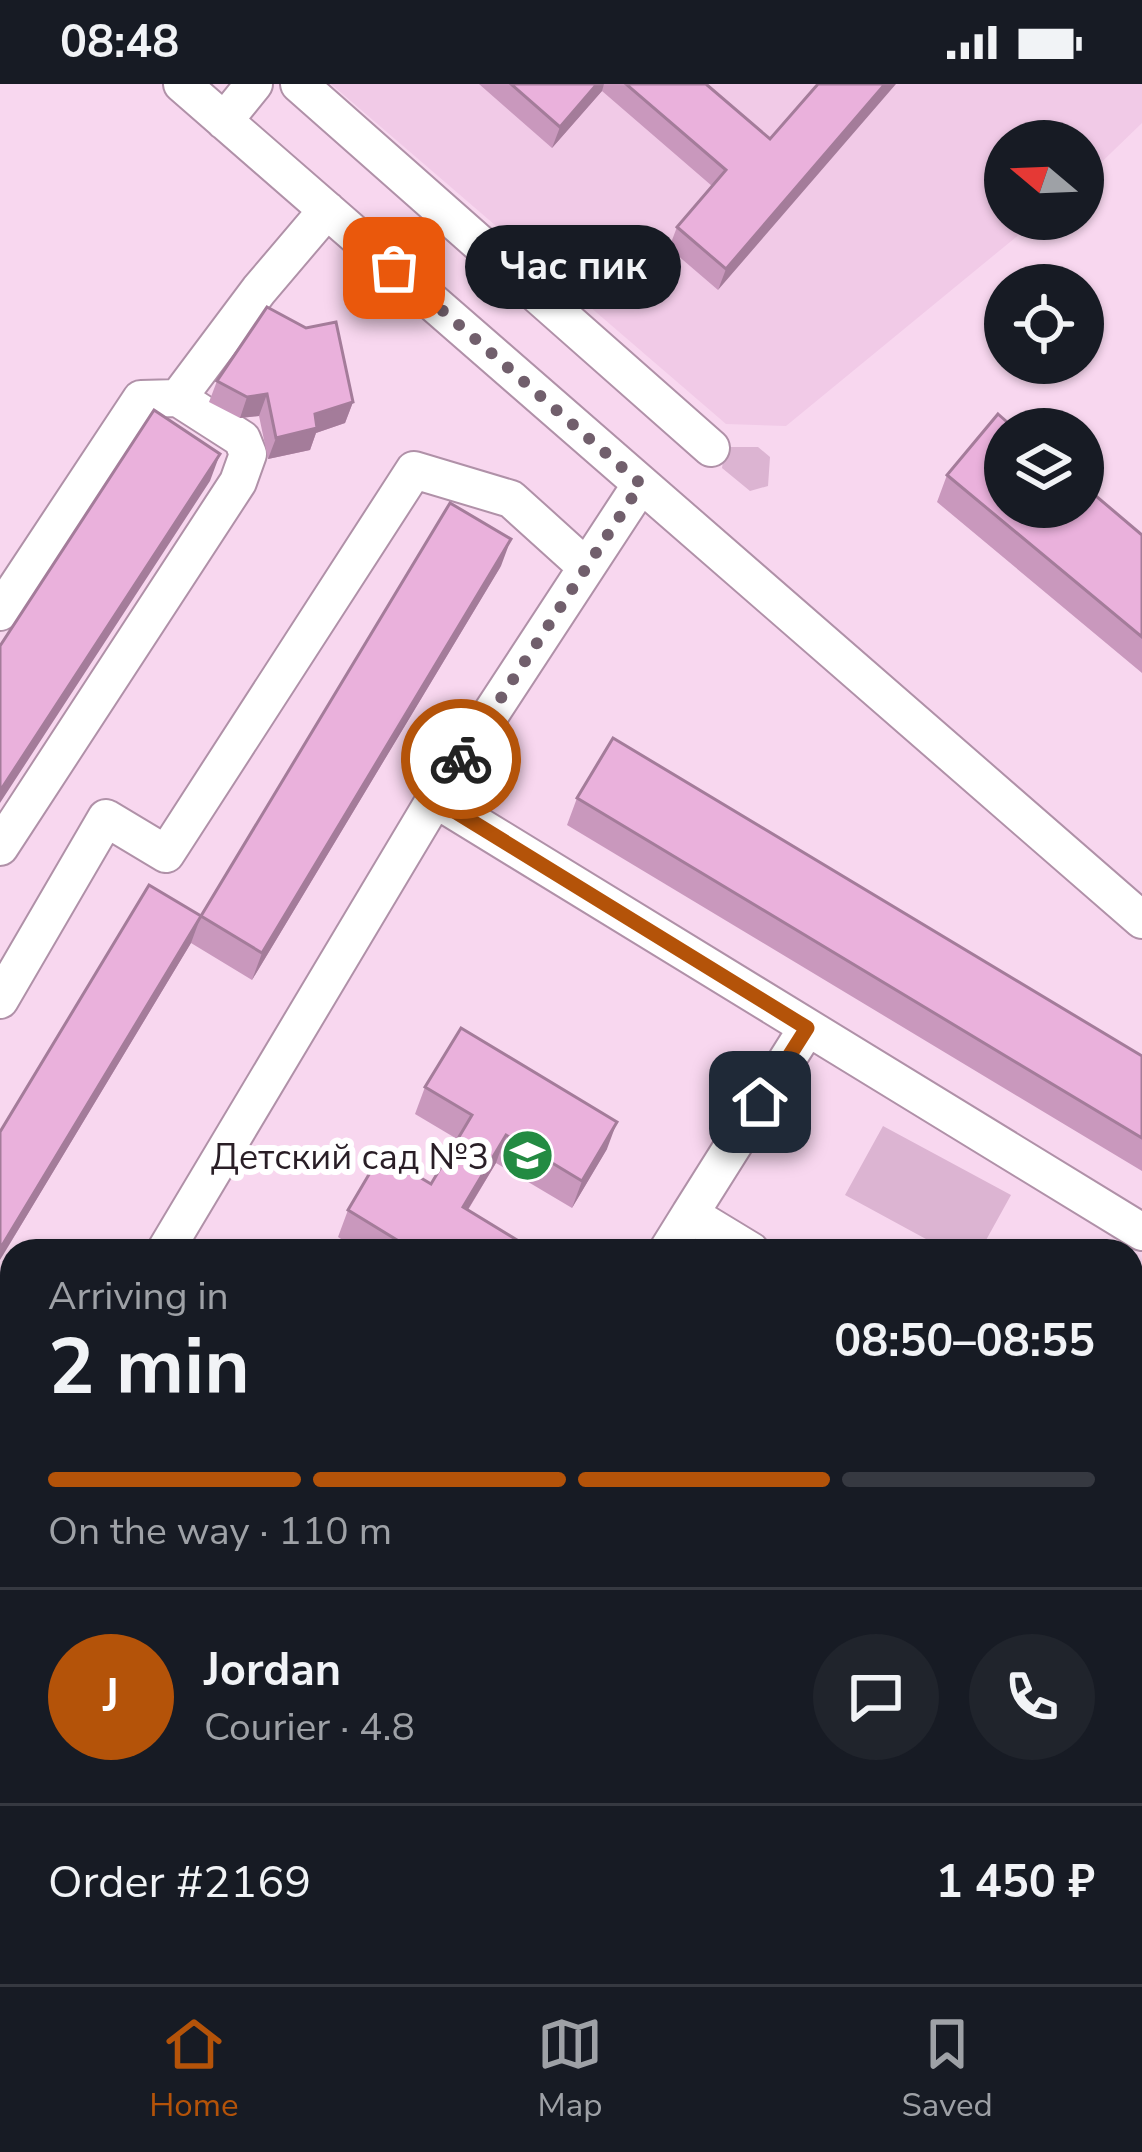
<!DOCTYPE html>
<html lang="en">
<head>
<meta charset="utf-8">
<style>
  body { margin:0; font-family:"Nunito Sans",sans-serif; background:#20242c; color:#f1f3f6; height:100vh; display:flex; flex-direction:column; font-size:45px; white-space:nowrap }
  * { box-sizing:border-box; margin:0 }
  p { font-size:39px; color:#9ea1a6 }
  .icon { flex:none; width:66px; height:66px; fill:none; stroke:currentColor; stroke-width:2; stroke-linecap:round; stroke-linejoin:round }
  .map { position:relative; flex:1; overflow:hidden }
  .panel { position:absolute; left:0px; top:1155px; width:1143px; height:747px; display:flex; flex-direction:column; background:#171b24; border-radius:36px 36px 0 0; box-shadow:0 3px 9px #0004 }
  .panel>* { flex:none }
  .needle { width:78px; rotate:289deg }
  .fabs { position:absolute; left:984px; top:36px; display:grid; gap:24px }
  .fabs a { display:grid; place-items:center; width:120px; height:120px; border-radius:50%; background:#171b24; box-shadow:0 3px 9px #0004; font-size:60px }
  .pin { position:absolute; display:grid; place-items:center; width:102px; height:102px; color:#fff; margin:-51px; border-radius:24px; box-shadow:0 6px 18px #0006 }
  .courier { position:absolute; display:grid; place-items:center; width:120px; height:120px; margin:-60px; border:9px solid #b45309; border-radius:50%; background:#fff; color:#222; box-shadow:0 3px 15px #0007 }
  .bubble { position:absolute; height:84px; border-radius:42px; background:#171b24; box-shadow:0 3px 9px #0004; font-size:39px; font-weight:700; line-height:84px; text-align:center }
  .overview em { font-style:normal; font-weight:700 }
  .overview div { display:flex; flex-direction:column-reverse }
  .overview { display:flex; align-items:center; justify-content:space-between; height:204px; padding:0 48px }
  h1 { font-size:78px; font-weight:700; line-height:90px }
  .bar { display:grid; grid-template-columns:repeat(4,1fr); gap:18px 12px; align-content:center; height:144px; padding:0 48px }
  .bar i { height:15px; border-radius:9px; background:#363941 }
  .bar .current { background:#b45309 }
  .bar p { grid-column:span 4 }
  .line { display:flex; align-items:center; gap:30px; padding:0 48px; border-top:3px solid #363941 }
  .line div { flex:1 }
  .round { display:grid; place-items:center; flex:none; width:126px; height:126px; border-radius:63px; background:#20242c }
  .status { display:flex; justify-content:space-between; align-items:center; height:84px; padding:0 60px; background:#171b24; direction:ltr }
  .status svg { height:33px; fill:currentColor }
  .tab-bar { display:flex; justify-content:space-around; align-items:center; height:168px; border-top:3px solid #363941; background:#171b24; font-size:33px; color:#9ea1a6 }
  .tab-bar a { display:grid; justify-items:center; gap:6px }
  .tab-bar .current { color:#b45309 }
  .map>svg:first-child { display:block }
  .built { fill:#f1cae7 }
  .green { fill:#dcb4d2 }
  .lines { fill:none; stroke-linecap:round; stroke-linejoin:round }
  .minor-casing { stroke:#b091a8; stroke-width:40 }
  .minor { stroke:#fff; stroke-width:36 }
  .wall { fill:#c998bd }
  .shaded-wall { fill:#a47c9a }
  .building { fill:#eab1dc; stroke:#a47c9a; stroke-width:3 }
  .done { stroke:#715f6c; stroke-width:12; stroke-dasharray:0 21.6 }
  .route { stroke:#b45309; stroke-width:15 }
  .labels { text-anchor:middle; stroke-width:12; stroke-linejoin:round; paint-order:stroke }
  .poi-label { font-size:36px; fill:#291e26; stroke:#fff; text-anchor:end }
</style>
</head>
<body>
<div class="status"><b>08:48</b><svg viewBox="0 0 49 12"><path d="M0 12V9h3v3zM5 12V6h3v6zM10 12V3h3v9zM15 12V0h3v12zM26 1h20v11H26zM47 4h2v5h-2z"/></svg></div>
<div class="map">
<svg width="1142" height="1900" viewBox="0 0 1142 1900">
  <rect width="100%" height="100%" fill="#f8d7ef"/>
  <path class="built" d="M331 0H1142V39L1083 96V57H1005V135H1038L786 342 726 340Z"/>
  <path class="green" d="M725 363H758L770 373 768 402 750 407 722 384Z
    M883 1042 1011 1111 980 1167H948L845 1111Z"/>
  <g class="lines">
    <defs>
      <path id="minor" d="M182 0 1142 836
        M299 0 711 364
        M224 37 254 0
        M178 314 259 206 327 126
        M0 528 141 315 178 314 242 355 248 370 238 398 0 763
        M435 715 1142 1148
        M0 916 106 734 166 770 414 386 511 415 584 481
        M165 1167 435 715 641 400
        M667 1167 690 1130
        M751 1167 690 1130 807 944
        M1131 1366 1142 1355
        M0 1443 12 1423
        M0 1473 12 1498
        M0 1864 12 1844
        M795 1900 801 1890"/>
    </defs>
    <use href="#minor" class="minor-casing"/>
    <use href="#minor" class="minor"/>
  </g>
  <path class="wall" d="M479 0H706L770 55 818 0 718 206 669 164 677 143 712 102 602 7 552 64Z
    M217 297 353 318 345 339 316 349 310 366 268 375 259 332 240 334 209 318Z
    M947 391 1142 451V589L937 418Z
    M501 482 252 896 191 859 0 1176 201 832Z
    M577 714 1142 972V1087L567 741Z
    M425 1003 607 1065 572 1124 496 1079 468 1126 535 1167H360L338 1153 348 1126 431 1100 457 1055 415 1030Z
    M447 1890H660L677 1900H464Z"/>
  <path class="shaded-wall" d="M597 0H604L602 7 552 64 560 43Z
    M885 0H896L718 206 726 185Z
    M267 310 259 332 240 334 247 313Z
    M353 318 345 339 316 349 310 366 268 375 276 354 315 330Z
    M220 370 210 397 0 719V707Z
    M511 455 501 482 252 896 262 869Z
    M201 832 191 859 0 1176V1165Z
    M617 1038 607 1065 572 1124 582 1097Z
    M506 1051 496 1079 453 1150 463 1123Z
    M1142 1538V1549L1131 1567V1556Z
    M1142 1768V1777L1131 1795V1786Z
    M931 1890H938L932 1900H925Z"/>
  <path class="building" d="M511 0H597L560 43Z
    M626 0H706L770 55 818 0H885L726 185 677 143 726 86Z
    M267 223 306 244 336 238 353 318 315 330 317 344 276 354 267 310 247 313 217 297Z
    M154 326 220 370 0 707V562Z
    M998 330 1015 345H1005V423H1083V401L1142 451V553L947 391Z
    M450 419 511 455 262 869 201 832Z
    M613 654 1142 972V1054L577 714Z
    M149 801 201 832 0 1165V1048Z
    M461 944 617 1038 582 1097 506 1051 463 1123 535 1167H415L348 1126 381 1070 431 1100 472 1031 425 1003Z
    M1131 1452 1142 1459V1538L1131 1556Z
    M1142 1546V1568L1131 1586V1564Z
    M1142 1682V1768L1131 1786V1700Z
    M523 1890H660L677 1900H540Z
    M855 1890H931L925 1900H849Z"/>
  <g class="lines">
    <path class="done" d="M394 184 641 400 461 675"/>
    <path class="route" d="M461 675 435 715 807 944 760 1018"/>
  </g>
  <defs>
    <symbol id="school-disc" viewBox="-11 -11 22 22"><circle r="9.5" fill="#238b42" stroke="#fff"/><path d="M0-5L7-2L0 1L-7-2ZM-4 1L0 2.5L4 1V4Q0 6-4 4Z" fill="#fff"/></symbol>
  </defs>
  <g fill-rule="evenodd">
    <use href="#school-disc" x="498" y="1042" width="59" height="59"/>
  </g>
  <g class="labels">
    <g class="poi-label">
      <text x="489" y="1085">Детский сад №3</text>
    </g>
  </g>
</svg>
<div class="fabs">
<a><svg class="needle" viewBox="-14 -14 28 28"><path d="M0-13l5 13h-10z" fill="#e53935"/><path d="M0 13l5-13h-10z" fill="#9ea1a6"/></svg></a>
<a><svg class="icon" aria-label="locate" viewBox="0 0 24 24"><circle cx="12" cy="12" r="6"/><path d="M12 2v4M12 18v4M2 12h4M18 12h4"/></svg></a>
<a><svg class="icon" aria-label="layers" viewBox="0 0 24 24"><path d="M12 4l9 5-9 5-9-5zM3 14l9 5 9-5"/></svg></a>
</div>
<div class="pin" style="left:394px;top:184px;background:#ea580c"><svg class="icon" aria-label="bag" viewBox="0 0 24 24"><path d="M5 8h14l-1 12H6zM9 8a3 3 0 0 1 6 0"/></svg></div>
<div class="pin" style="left:760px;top:1018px;background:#1f2937"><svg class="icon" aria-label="home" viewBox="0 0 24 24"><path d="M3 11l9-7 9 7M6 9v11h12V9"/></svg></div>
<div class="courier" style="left:461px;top:675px"><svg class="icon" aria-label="bike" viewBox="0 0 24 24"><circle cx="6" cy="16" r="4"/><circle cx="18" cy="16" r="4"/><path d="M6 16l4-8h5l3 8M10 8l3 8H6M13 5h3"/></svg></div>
<div class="bubble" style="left:465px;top:141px;width:216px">Час пик</div>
<section class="panel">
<div class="overview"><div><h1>2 min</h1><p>Arriving in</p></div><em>08:50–08:55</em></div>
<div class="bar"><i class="current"></i><i class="current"></i><i class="current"></i><i></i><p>On the way · 110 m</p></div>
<div class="line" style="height:216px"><b class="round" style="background:#b45309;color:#fff">J</b><div><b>Jordan</b><p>Courier · 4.8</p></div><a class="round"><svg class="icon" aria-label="chat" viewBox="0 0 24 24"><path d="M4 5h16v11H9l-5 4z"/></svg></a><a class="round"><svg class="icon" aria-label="phone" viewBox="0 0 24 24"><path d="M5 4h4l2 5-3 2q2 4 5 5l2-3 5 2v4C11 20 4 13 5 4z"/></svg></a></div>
<div class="line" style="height:156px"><div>Order #2169</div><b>1 450 ₽</b></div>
</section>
</div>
<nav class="tab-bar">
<a class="current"><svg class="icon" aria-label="home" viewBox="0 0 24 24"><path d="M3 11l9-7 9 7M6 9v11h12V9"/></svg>Home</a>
<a><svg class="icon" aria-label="map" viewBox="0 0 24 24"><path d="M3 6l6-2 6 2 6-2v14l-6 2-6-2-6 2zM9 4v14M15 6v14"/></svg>Map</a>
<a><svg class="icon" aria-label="saved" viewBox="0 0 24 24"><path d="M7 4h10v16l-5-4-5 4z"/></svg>Saved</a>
</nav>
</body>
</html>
